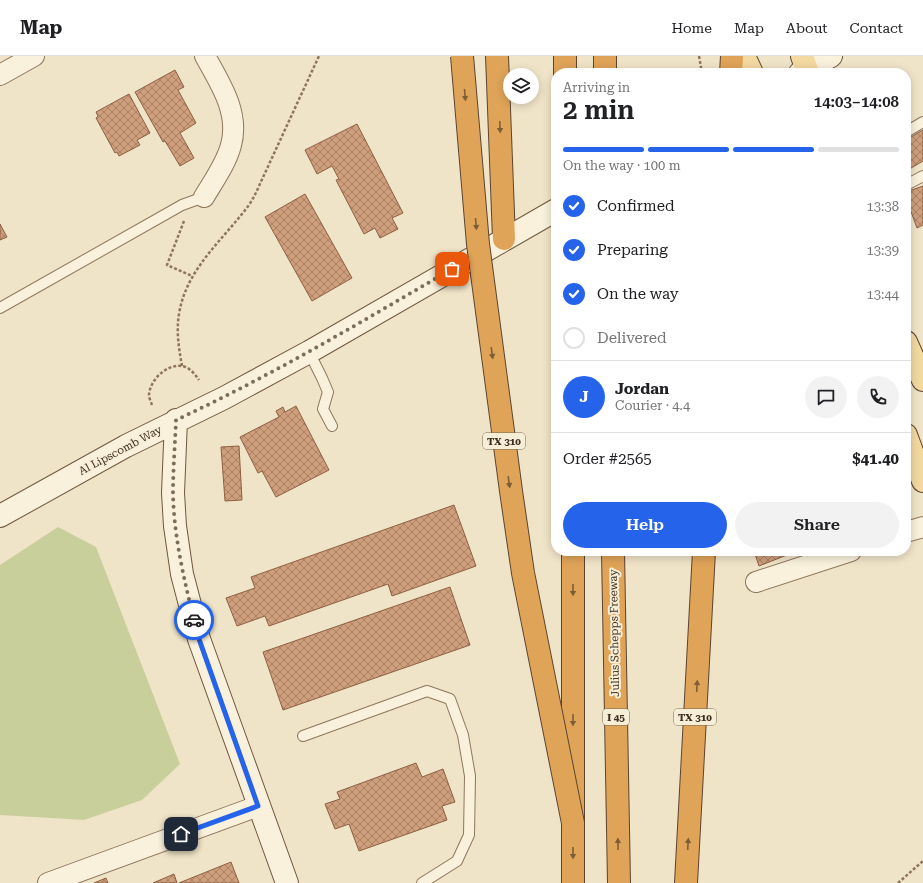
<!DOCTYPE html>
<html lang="en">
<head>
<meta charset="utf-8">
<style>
  body { margin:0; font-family:"Roboto Serif",serif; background:#f2f2f2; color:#202124; height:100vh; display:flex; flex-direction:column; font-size:15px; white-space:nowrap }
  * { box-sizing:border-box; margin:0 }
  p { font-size:13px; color:#757577 }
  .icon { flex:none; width:22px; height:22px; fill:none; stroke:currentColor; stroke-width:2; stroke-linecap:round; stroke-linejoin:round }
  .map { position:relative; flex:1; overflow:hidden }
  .panel { position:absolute; left:551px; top:12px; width:360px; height:488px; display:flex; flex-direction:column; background:#fff; border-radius:16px; box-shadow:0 2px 10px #0003 }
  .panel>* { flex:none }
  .controls { position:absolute; left:503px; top:12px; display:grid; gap:8px }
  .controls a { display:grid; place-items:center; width:36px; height:36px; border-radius:50%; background:#fff; box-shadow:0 2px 10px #0003; font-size:20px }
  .pin { position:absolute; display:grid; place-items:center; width:34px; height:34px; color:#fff; margin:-17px; border-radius:8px; box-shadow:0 2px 6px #0006 }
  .courier { position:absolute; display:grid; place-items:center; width:40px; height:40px; margin:-20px; border:3px solid #2563eb; border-radius:50%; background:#fff; color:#222; box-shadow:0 1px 5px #0007 }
  .overview em { font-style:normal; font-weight:600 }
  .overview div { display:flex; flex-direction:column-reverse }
  .overview { display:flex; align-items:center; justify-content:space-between; height:68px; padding:0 12px }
  h1 { font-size:26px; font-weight:600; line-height:30px }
  .bar { display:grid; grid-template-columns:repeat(4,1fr); gap:6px 4px; align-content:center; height:48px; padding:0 12px }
  .bar i { height:5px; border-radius:3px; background:#e0e0e0 }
  .bar .on { background:#2563eb }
  .bar p { grid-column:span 4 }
  .line { display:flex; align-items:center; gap:10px; padding:0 12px; border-top:1px solid #e0e0e0 }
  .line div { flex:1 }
  .round { display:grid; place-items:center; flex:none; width:42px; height:42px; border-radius:21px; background:#f2f2f2 }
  ol { padding:0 12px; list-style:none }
  li { display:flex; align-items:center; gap:12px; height:44px }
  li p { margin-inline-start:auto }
  li .icon { padding:4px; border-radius:50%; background:#2563eb; color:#fff; stroke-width:4 }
  li:last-child { color:#757577 }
  li i { width:22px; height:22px; border:2px solid #e0e0e0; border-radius:50% }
  .primary-button { display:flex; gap:8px; margin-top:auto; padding:8px 12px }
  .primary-button a { flex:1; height:46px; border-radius:24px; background:#2563eb; color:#fff; font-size:16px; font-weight:600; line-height:46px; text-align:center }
  .primary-button a+a { background:#f2f2f2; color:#202124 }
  header { display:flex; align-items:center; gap:24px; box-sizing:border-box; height:56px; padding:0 20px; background:#fff; border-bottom:1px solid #e0e0e0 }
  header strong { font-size:19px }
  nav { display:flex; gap:22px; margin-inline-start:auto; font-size:14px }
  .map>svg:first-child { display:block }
  .green { fill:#c9cf9b }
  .building { fill:url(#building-cross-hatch); stroke:#8d5f41 }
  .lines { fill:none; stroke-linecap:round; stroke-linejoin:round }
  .lane-casing { stroke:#8d765c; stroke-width:12 }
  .street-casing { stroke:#8d765c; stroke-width:22 }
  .secondary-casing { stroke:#6f573f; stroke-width:24 }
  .primary-casing { stroke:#5b4430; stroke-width:24 }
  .highway-casing { stroke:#5b4430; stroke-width:24 }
  .path { stroke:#8d765c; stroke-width:2.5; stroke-dasharray:3 2; stroke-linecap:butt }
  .lane { stroke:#faf1dc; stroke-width:10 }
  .street { stroke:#faf1dc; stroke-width:20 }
  .secondary { stroke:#faf1dc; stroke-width:22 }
  .primary { stroke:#f3d9a0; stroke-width:22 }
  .highway { stroke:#e0a458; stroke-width:22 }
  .highway-bridge-casing { stroke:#5b4430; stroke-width:24; stroke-linecap:butt }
  .highway-bridge { stroke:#e0a458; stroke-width:22 }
  .oneway { fill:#7e5d36 }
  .done { stroke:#7c6e5b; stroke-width:4; stroke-dasharray:0 7.2 }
  .route { stroke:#2563eb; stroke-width:5 }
  .labels { text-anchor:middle; stroke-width:4; stroke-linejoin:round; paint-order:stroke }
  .shield { fill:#f7eed8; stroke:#756857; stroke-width:1 }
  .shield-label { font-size:10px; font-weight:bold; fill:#3d2e20 }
  .street-label { font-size:11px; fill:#3d2e20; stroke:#f7eed8 }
</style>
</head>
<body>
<header>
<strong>Map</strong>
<nav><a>Home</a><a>Map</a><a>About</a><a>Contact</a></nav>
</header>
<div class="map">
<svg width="923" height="827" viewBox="0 0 923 827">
  <defs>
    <pattern id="building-cross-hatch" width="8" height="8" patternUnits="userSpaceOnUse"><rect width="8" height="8" fill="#cf9f7d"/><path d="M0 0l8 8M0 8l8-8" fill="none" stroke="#a98266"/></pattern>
  </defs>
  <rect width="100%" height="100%" fill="#f0e4c8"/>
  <path class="green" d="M58 471 96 491 180 708 142 744 84 764 0 759V509Z"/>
  <path class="building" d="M175 14 184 31 178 34 196 67 180 77 194 102 180 110 165 85 163 86 135 36Z
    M129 38 150 77 137 84 140 89 119 100 117 96 115 97 96 62 98 60 96 56Z
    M357 68 403 157 392 162 398 173 380 182 375 172 364 178 336 124 339 123 332 110 317 118 305 94Z
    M923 74V105L906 115V84Z
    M923 130V169L917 172 906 142V136Z
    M305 138 352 222 312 245 265 161Z
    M0 168 7 181 0 184Z
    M296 350 329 414 276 441 262 415 258 417 240 381 279 361 276 355 283 351 285 356Z
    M239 390 242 444 225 445 221 391Z
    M906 439 910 451 906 452Z
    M454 449 476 510 392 540 388 528 269 570 265 560 237 570 226 542 255 532 251 521Z
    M754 495H797L759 510Z
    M450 531 470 589 283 654 263 596Z
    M416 707 422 721 443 713 455 746 442 750 447 764 359 795 349 768 335 773 325 748 340 743 337 736Z
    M231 806 239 827H179Z
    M174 818 177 827H153Z
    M106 822 108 827H94Z"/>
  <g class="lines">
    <defs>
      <path id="lane" d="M906 76 923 66
        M906 129 923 120
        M0 252 182 149 204 141
        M309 296 322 322 328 336 323 353 332 370
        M303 680 427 635 450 643 463 679 470 720 469 779 457 805 422 827"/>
      <path id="street" d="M0 19 34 0
        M204 141C213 126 227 106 231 89 240 57 220 27 205 0
        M906 476 923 471
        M756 526 851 495
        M48 827 258 750"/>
      <path id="secondary" d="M800 17 831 0
        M176 364 173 437 175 470 182 518 199 583 287 827
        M0 460 126 390 224 342 309 296 556 154"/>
      <path id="primary" d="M744 0 752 17
        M802 0 808 17
        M906 286 923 324
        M906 379 923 425"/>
      <path id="highway" d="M497 0 504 183
        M565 0V17
        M605 0V17
        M731 17 732 0
        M573 495V827
        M613 495 619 827
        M686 827 704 495"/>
    </defs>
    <use href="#lane" class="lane-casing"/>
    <use href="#street" class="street-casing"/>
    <use href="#secondary" class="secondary-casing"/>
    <use href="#primary" class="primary-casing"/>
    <use href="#highway" class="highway-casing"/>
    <path class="path" d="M699 0 702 17
      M184 165 167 209 192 220
      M182 310C179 293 176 276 179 258 186 213 223 184 249 149 253 143 256 137 259 130L319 0
      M152 349C151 346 149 342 149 339 150 324 166 308 182 310 189 311 195 318 199 324
      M898 827 923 805"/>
    <use href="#lane" class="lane"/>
    <use href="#street" class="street"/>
    <use href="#secondary" class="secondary"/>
    <use href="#primary" class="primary"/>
    <use href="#highway" class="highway"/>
    <defs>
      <path id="highway-bridge" d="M462 0 478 188 511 435 523 517 573 767"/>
    </defs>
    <use href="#highway-bridge" class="highway-bridge-casing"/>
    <use href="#highway-bridge" class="highway-bridge"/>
  </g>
  <defs><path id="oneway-solid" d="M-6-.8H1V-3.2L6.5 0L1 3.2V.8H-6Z"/></defs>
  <g class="oneway">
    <use href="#oneway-solid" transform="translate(465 39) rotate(85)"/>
    <use href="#oneway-solid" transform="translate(500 71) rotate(88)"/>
    <use href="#oneway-solid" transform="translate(476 168) rotate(85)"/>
    <use href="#oneway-solid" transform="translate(492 297) rotate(82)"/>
    <use href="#oneway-solid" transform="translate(509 426) rotate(82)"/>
    <use href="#oneway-solid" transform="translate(573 534) rotate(90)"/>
    <use href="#oneway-solid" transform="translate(697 630) rotate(-87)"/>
    <use href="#oneway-solid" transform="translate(573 664) rotate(90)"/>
    <use href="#oneway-solid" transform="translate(618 788) rotate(-91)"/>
    <use href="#oneway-solid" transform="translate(688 788) rotate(-87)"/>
    <use href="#oneway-solid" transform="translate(573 797) rotate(90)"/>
  </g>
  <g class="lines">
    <path class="done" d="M194 564C184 523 174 481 173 438 173 413 175 389 176 364 271 320 361 266 452 213"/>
    <path class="route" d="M181 778 258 750 199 583 194 564"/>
  </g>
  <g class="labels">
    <g class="shield">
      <rect x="483" y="377" width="42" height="16" rx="3"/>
      <rect x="603" y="653" width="26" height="16" rx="3"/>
      <rect x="674" y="653" width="42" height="16" rx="3"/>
    </g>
    <g class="shield-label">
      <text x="504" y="389">TX 310</text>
      <text x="616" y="665">I 45</text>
      <text x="695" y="665">TX 310</text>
    </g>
    <g class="street-label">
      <text transform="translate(120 394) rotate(-28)" y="4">Al Lipscomb Way</text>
      <text transform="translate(614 577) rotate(-91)" y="4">Julius Schepps Freeway</text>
    </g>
  </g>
</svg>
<div class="controls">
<a><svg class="icon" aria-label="layers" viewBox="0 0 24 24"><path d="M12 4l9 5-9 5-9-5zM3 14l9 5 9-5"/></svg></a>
</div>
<div class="pin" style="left:452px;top:213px;background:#ea580c"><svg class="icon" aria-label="bag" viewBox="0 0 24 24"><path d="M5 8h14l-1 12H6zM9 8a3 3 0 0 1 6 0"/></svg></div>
<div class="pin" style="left:181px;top:778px;background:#1f2937"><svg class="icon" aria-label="home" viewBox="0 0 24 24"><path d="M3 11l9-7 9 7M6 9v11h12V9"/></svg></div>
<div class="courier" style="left:194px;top:564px"><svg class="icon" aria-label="car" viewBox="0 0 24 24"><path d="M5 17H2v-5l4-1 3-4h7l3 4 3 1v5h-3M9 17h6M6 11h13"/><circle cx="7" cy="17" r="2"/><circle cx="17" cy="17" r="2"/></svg></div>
<section class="panel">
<div class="overview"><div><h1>2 min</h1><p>Arriving in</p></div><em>14:03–14:08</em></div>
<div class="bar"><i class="on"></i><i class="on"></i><i class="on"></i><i></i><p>On the way · 100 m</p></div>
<ol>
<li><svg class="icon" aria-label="check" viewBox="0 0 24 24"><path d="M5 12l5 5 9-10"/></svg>Confirmed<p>13:38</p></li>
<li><svg class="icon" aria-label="check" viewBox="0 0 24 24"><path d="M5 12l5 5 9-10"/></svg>Preparing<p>13:39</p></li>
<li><svg class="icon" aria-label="check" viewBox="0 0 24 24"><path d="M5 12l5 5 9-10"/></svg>On the way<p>13:44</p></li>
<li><i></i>Delivered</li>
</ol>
<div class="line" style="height:72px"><b class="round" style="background:#2563eb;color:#fff">J</b><div><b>Jordan</b><p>Courier · 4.4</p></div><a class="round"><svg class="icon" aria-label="chat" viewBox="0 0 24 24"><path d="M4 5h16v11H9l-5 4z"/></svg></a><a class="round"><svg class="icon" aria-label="phone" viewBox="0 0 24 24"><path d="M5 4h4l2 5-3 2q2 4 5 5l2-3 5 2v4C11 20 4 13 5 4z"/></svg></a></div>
<div class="line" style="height:52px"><div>Order #2565</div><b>$41.40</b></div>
<div class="primary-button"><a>Help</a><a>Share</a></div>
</section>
</div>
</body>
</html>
